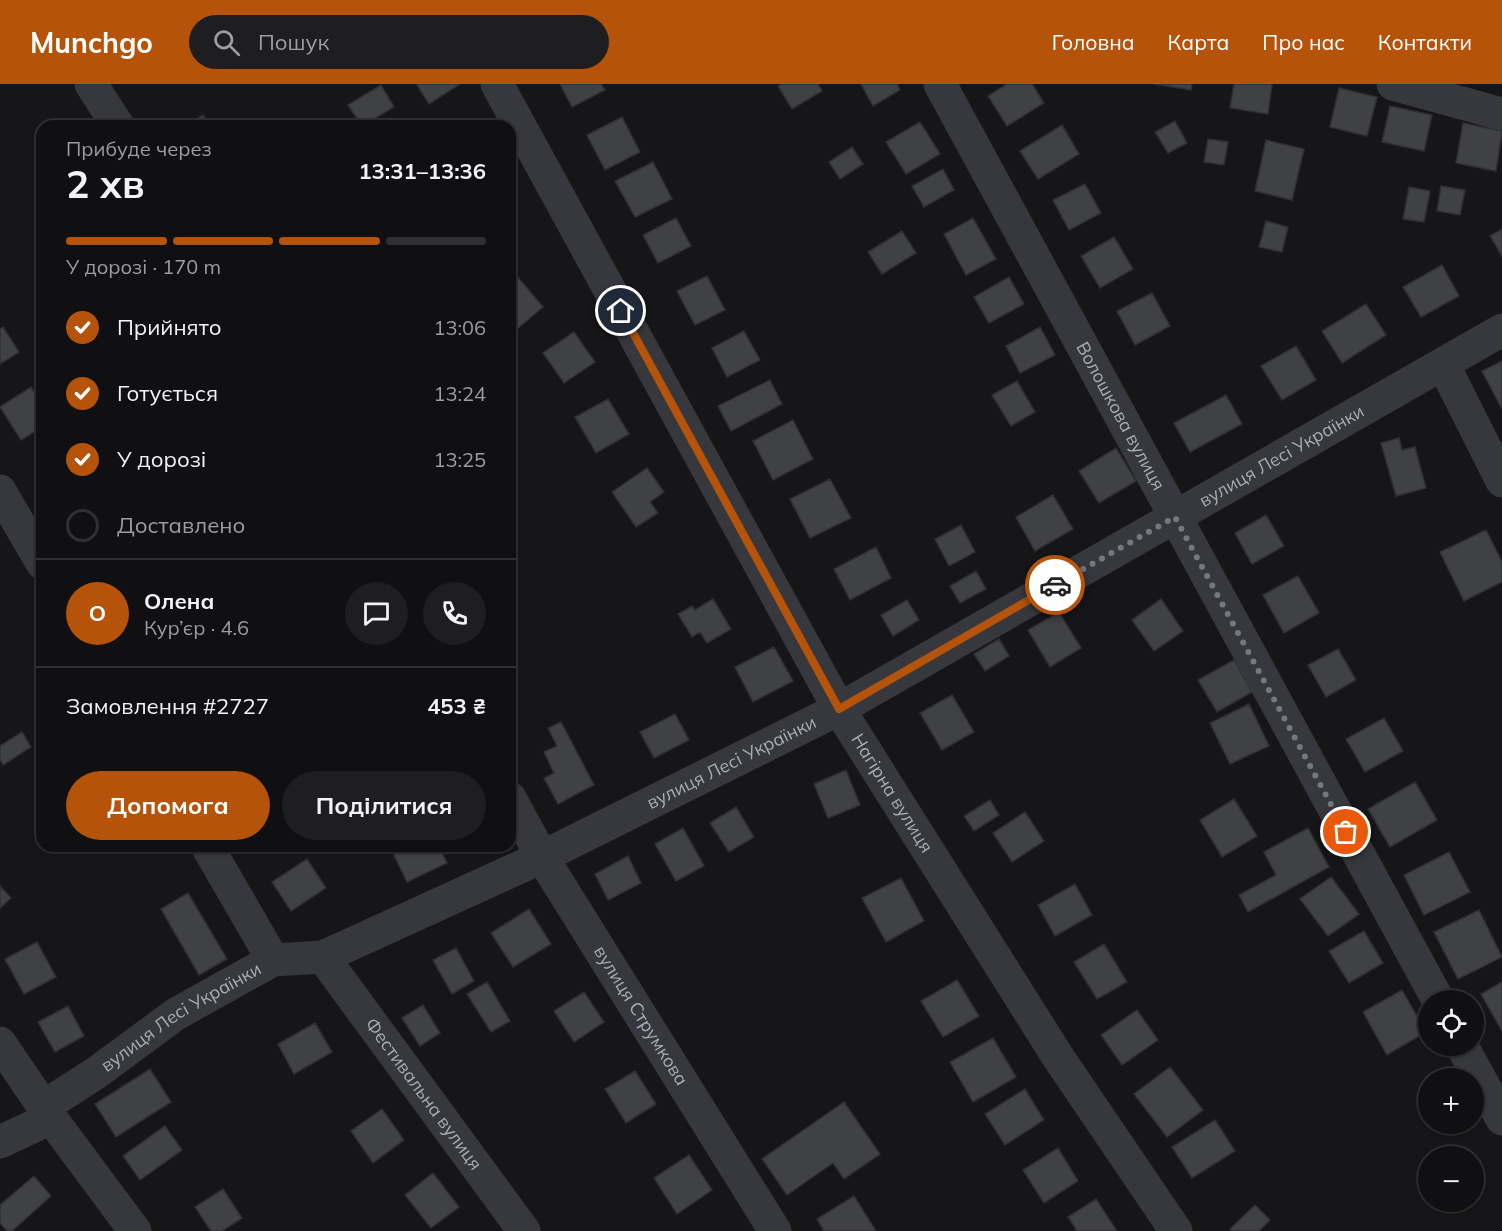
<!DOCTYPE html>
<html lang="uk">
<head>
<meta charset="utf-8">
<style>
  body { margin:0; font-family:Mulish,sans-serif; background:#1e1e20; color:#f1f3f6; height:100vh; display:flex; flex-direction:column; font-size:22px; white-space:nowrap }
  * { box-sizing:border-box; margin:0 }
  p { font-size:20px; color:#9c9d9f }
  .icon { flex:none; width:33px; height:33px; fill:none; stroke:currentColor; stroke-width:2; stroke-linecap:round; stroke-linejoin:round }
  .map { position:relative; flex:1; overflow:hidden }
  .sheet { position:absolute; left:36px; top:36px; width:480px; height:732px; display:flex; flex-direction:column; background:#101012; border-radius:18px; box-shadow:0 2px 4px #0004,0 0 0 2px #303032 }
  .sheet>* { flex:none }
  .controls { position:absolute; left:1418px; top:906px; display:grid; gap:12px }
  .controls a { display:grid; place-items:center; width:66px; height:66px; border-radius:50%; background:#101012; box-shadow:0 2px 4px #0004,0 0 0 2px #303032; font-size:30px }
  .pin { position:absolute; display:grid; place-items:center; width:51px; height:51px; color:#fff; margin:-26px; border:3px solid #fff; border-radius:50%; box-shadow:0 2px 6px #0007 }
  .courier { position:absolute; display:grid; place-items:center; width:60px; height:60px; margin:-30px; border:4px solid #b45309; border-radius:50%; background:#fff; color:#222; box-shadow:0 2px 8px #0007 }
  .headline em { font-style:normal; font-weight:700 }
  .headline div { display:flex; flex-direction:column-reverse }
  .headline { display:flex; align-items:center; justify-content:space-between; height:102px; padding:0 30px }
  h1 { font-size:39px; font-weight:700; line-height:45px }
  .bar { display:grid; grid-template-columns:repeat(4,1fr); gap:9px 6px; align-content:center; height:72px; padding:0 30px }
  .bar i { height:8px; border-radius:4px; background:#303032 }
  .bar .current { background:#b45309 }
  .bar p { grid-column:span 4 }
  .line { display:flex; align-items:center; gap:15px; padding:0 30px; border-top:2px solid #303032 }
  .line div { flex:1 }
  .round { display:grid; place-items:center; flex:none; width:63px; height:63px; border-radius:32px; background:#1e1e20 }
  ol { padding:0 30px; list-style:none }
  li { display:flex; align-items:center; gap:18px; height:66px }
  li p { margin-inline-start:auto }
  li .icon { padding:6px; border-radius:50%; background:#b45309; color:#fff; stroke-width:4 }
  li:last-child { color:#9c9d9f }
  li i { width:33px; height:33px; border:3px solid #303032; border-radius:50% }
  .cta { display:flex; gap:12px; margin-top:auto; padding:12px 30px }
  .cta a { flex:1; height:69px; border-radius:36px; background:#b45309; color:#fff; font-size:24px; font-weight:700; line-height:69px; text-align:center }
  .cta a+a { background:#1e1e20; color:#f1f3f6 }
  header { display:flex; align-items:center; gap:36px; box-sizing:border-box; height:84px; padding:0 30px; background:#b45309; color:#fff }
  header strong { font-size:28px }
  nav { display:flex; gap:33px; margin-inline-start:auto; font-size:21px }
  .search { width:420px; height:54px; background:#1e1e20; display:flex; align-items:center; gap:15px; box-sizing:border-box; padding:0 21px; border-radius:33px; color:#9c9d9f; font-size:22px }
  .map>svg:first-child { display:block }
  .building { fill:#404145; stroke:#303034; stroke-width:1.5 }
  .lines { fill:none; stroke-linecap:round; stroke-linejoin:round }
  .minor { stroke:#37383d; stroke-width:33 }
  .done { stroke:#757880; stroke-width:6; stroke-dasharray:0 10.8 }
  .route { stroke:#b45309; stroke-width:8 }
  .labels { text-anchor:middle; stroke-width:4.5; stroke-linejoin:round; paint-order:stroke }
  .street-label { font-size:18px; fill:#a8adb8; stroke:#111113 }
</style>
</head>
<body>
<header>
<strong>Munchgo</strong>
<div class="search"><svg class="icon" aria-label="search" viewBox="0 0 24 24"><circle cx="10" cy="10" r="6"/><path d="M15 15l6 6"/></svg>Пошук</div>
<nav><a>Головна</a><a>Карта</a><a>Про нас</a><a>Контакти</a></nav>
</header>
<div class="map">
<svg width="1502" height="1147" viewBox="0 0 1502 1147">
  <rect width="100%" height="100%" fill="#161618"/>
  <path class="building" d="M460 0 429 20 417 1 418 0Z
    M560 0H601L605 6 572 23Z
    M782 0H818L822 7 792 25 778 2Z
    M861 0H897L900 6 873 22Z
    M1007 0H1032L1044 19 1007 42 988 12Z
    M1154 0H1192L1191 6Z
    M1234 0H1272L1268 30 1230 24Z
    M381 1 394 23 362 42 348 21Z
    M1339 4 1377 13 1367 52 1330 43Z
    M1390 22 1432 31 1424 67 1382 58Z
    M203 31 210 42H185Z
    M622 33 640 68 605 86 587 51Z
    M1175 37 1187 59 1168 69 1155 48Z
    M920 38 940 70 906 90 886 58Z
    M1463 39 1502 47 1496 87 1456 79Z
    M1062 41 1079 70 1038 95 1020 67Z
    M1208 55 1228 58 1224 81 1204 78Z
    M1266 56 1304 65 1292 116 1255 107Z
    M852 63 863 80 840 95 829 78Z
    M653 78 672 115 635 133 615 97Z
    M943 85 954 106 924 123 912 102Z
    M1085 100 1101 129 1069 146 1053 116Z
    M1441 102 1465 106 1460 131 1437 127Z
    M1409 103 1430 107 1424 138 1403 135Z
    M676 134 691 162 658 179 643 151Z
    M973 134 996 175 966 191 944 150Z
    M1266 137 1288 143 1282 168 1259 163Z
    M1502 145V172L1490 152Z
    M902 147 916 169 882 190 868 168Z
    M1114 153 1133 185 1100 204 1081 172Z
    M1442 181 1459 212 1421 233 1403 203Z
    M510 184 543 223 510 251Z
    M707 192 725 226 695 241 677 207Z
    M1009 193 1024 220 989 239 974 213Z
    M1152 209 1170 242 1135 261 1117 227Z
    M1366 220 1386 251 1342 279 1322 247Z
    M3 243 19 268 0 280V245Z
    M1040 243 1055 271 1020 289 1006 262Z
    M744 247 760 276 727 293 712 264Z
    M574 248 595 278 564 299 543 269Z
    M1296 262 1316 296 1282 316 1261 282Z
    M1502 277V325L1482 287Z
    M770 296 782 320 731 347 718 322Z
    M1017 297 1035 328 1011 342 992 311Z
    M31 303 42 320V343L21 356 0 323Z
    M1226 311 1242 340 1190 368 1174 339Z
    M608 315 629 350 596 369 575 333Z
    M793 336 813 375 773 396 753 357Z
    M1399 354 1402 366 1415 363 1426 404 1396 412 1381 359Z
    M1116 364 1136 397 1099 419 1079 387Z
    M647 384 664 408 650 418 658 429 636 443 612 408Z
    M830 395 851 434 810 454 790 415Z
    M1053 411 1073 445 1035 467 1016 433Z
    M1266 431 1284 462 1252 480 1235 449Z
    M961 441 975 468 949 482 935 455Z
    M1486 446 1502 478V498L1464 517 1440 468Z
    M876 463 891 494 850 516 834 485Z
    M976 487 986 505 960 519 950 502Z
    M1298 492 1319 529 1284 549 1263 511Z
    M713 515 731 545 707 559 700 548 692 553 678 530 692 522 695 526Z
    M1161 515 1183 547 1154 567 1132 536Z
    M907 516 919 536 893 552 881 531Z
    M1059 528 1081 564 1050 583 1028 546Z
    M999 555 1009 572 985 587 974 570Z
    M774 563 793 597 753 618 735 583Z
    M1338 565 1356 596 1326 613 1308 581Z
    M1234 576 1252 608 1217 628 1198 596Z
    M952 611 974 648 942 666 920 629Z
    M1249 620 1269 662 1230 680 1210 639Z
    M675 630 689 656 654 674 640 648Z
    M1384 634 1403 667 1365 688 1346 655Z
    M561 638 594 701 558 720 544 694 554 689 544 668 557 662 548 644Z
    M22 648 31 663 3 681 0 675V662Z
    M846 686 860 721 828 734 814 700Z
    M1415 698 1437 736 1390 763 1368 725Z
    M1234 715 1257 752 1222 773 1200 736Z
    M990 716 999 731 974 747 964 732Z
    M736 723 754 753 729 768 710 739Z
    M1025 728 1044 757 1012 778 993 749Z
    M683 744 704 782 676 797 655 760Z
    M1308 744 1329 783 1248 828 1239 811 1276 791 1264 768Z
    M393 762H439L447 779 407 798 390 763Z
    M1449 768 1470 808 1424 831 1404 791Z
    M628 772 641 799 608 816 595 790Z
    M307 775 326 804 291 827 272 798Z
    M1331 793 1359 830 1328 852 1300 815Z
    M901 794 924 837 886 858 862 814Z
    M1075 800 1092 831 1055 852 1038 821Z
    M0 802 11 814 0 824Z
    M188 809 227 875 199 891 161 825Z
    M529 825 551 860 513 883 491 849Z
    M1479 826 1502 873 1458 895 1434 848Z
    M1364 847 1383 879 1349 899 1329 867Z
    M37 858 56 893 24 910 5 875Z
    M1104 860 1127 898 1097 915 1074 878Z
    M456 864 474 897 452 910 433 876Z
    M957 896 979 932 943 953 921 917Z
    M487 898 510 937 491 948 467 910Z
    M1502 898V947L1481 910Z
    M1402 906 1426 948 1387 971 1363 928Z
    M584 908 604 938 574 958 554 927Z
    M423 921 440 949 420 962 402 934Z
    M68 922 84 952 55 968 38 938Z
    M1137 926 1158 956 1122 981 1101 951Z
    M315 939 332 968 294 990 278 960Z
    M993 954 1016 993 973 1018 950 978Z
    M1170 983 1203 1026 1167 1053 1134 1010Z
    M150 985 171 1018 116 1053 95 1020Z
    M635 987 656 1020 626 1039 605 1005Z
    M1025 1005 1044 1036 1005 1061 985 1030Z
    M844 1018 880 1070 844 1095 833 1079 787 1111 762 1075Z
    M382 1025 404 1056 373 1079 351 1047Z
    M1215 1036 1235 1067 1192 1094 1172 1063Z
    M165 1042 182 1066 140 1096 123 1072Z
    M1058 1064 1078 1097 1044 1119 1023 1086Z
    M689 1071 712 1106 677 1130 654 1094Z
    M433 1089 459 1123 431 1144 405 1111Z
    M34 1092 51 1112 12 1147H7L0 1139V1121Z
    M223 1105 242 1134 222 1147H211L195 1123Z
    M854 1112 876 1147H824L817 1135Z
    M1096 1115 1117 1147H1077L1068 1133Z
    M1255 1121 1270 1136 1259 1147H1232L1230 1145Z"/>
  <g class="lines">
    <g class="minor">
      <path d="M91 0 118 42"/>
      <path id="s1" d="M497 0 839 625 1058 973 1176 1147"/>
      <path id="s2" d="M940 0 1438 916"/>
      <path d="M1393 0 1502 30"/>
      <path d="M1443 280 1502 397"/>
      <path d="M0 407 42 479"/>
      <path id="s3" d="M510 714 542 773 775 1147"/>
      <path d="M207 762 273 876"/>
      <path id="s4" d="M323 873 524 1147"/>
      <path d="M0 959 51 1034 135 1147"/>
      <path d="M1462 962 1502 1035"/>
      <path id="s5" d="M43 1023 96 989 176 930 273 876 323 873 542 773 839 625 1502 246"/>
      <path d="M0 1058 51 1034"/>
    </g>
  </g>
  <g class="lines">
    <path class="done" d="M1055 501 1175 433 1346 748"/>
    <path class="route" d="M621 227 839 625 1055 501"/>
  </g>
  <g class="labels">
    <g class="street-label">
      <text dy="6" stroke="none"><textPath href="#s2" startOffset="378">Волошкова вулиця</textPath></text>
      <text dy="6" stroke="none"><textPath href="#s5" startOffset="1406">вулиця Лесі Українки</textPath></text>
      <text dy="6" stroke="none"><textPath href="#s5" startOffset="776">вулиця Лесі Українки</textPath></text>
      <text dy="6" stroke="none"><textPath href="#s1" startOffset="812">Нагірна вулиця</textPath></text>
      <text dy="6" stroke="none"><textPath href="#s3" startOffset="254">вулиця Струмкова</textPath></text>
      <text dy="6" stroke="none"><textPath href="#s5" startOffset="165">вулиця Лесі Українки</textPath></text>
      <text dy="6" stroke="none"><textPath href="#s4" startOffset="170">Фестивальна вулиця</textPath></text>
    </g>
  </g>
</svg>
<div class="controls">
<a><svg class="icon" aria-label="locate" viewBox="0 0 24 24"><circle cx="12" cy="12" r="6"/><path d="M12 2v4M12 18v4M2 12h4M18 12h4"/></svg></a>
<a>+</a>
<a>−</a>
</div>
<div class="pin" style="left:1346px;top:748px;background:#ea580c"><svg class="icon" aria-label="bag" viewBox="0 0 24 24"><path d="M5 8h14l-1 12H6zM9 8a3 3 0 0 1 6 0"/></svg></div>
<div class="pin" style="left:621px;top:227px;background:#1f2937"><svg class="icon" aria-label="home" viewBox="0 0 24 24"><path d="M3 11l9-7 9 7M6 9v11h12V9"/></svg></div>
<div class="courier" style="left:1055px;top:501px"><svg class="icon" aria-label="car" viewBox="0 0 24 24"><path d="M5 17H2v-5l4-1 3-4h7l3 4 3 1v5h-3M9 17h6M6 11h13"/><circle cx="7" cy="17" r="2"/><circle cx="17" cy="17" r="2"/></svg></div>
<section class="sheet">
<div class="headline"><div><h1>2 хв</h1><p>Прибуде через</p></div><em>13:31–13:36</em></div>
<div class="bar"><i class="current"></i><i class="current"></i><i class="current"></i><i></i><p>У дорозі · 170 m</p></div>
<ol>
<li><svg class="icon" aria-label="check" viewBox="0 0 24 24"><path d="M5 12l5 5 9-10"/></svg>Прийнято<p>13:06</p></li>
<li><svg class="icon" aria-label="check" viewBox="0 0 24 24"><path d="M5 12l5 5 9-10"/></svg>Готується<p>13:24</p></li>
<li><svg class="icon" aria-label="check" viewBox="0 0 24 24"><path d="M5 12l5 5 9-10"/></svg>У дорозі<p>13:25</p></li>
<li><i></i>Доставлено</li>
</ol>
<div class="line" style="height:108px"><b class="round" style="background:#b45309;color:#fff">О</b><div><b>Олена</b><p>Кур’єр · 4.6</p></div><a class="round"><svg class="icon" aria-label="chat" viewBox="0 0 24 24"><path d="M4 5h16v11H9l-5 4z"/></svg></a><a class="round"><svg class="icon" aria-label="phone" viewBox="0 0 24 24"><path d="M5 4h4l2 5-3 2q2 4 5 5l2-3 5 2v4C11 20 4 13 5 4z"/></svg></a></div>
<div class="line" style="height:78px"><div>Замовлення #2727</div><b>453 ₴</b></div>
<div class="cta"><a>Допомога</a><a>Поділитися</a></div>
</section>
</div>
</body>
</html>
